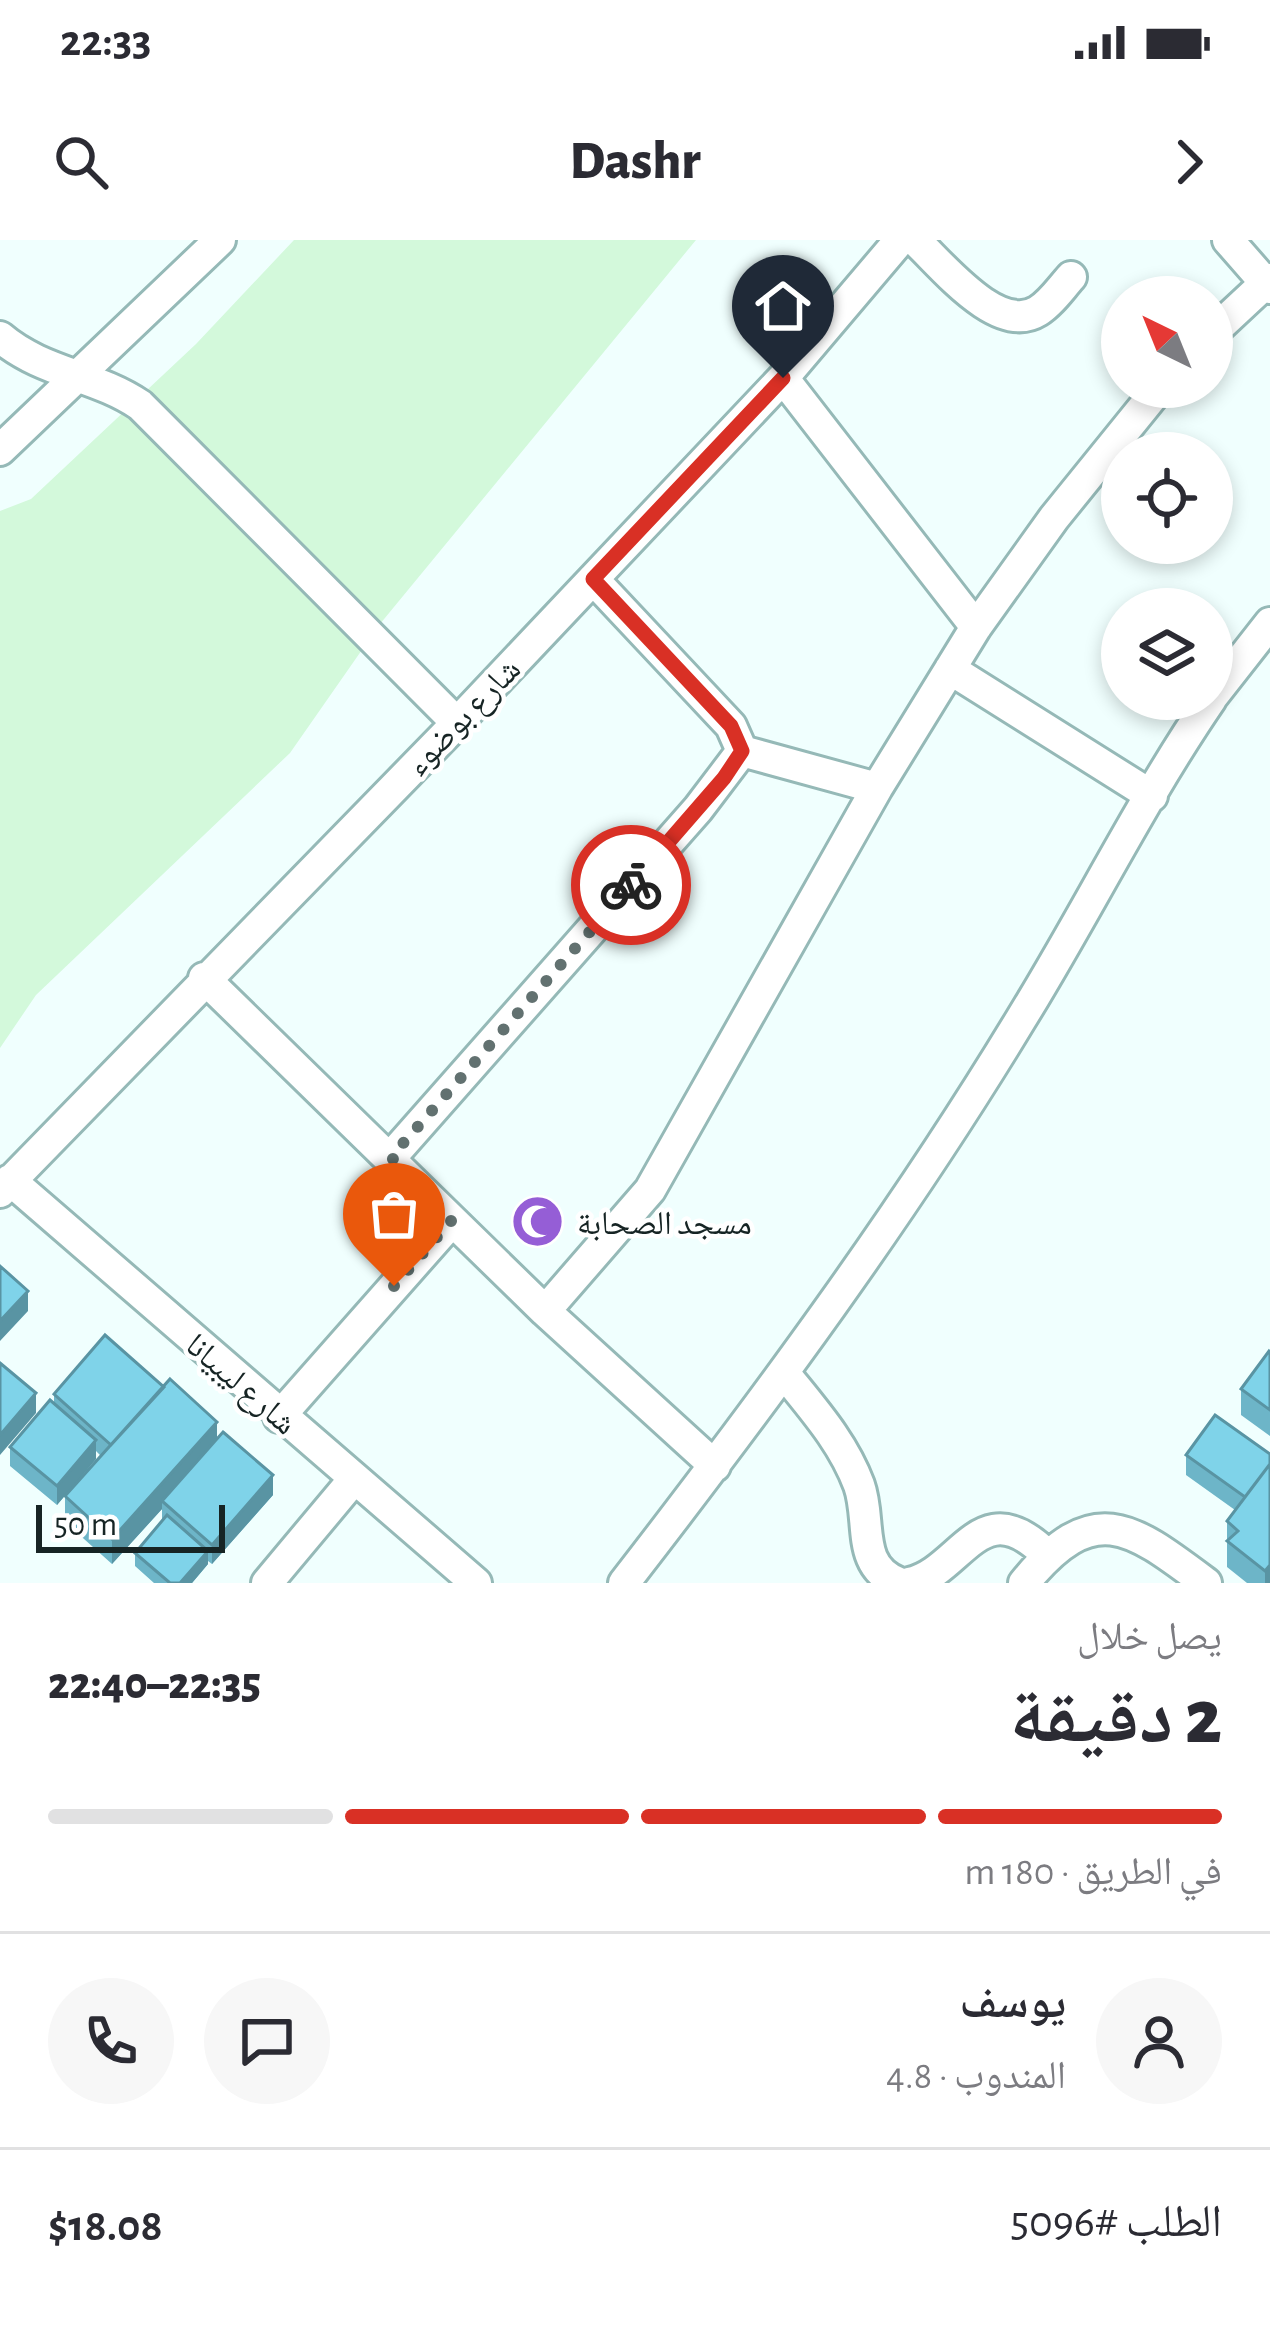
<!DOCTYPE html>
<html lang="ar">
<head>
<meta charset="utf-8">
<style>
  body { margin:0; font-family:"Alegreya Sans","Noto Naskh Arabic",sans-serif; background:#f7f7f7; color:#2b2b33; direction:rtl; height:100vh; display:flex; flex-direction:column; font-size:45px; white-space:nowrap }
  * { box-sizing:border-box; margin:0 }
  p { font-size:39px; color:#7c7c81 }
  .icon { flex:none; width:66px; height:66px; fill:none; stroke:currentColor; stroke-width:2; stroke-linecap:round; stroke-linejoin:round }
  .map { position:relative; height:1343px; overflow:hidden; direction:ltr }
  .sheet { display:flex; flex-direction:column; background:#fff; flex:1 }
  .sheet>* { flex:none }
  .needle { width:78px; rotate:317deg }
  .controls { position:absolute; left:1101px; top:36px; display:grid; gap:24px }
  .controls a { display:grid; place-items:center; width:132px; height:132px; border-radius:50%; background:#fff; box-shadow:0 6px 18px #0003; font-size:60px }
  .scale { position:absolute; left:36px; bottom:30px; width:189px; box-sizing:border-box; padding-left:12px; border:6px solid #162424; border-top:0; font-size:33px; line-height:42px; white-space:nowrap; color:#162424; -webkit-text-stroke:9px #fff; paint-order:stroke }
  .pin { position:absolute; display:grid; place-items:center; width:102px; height:102px; color:#fff; margin:-123px -51px; border-radius:50% 50% 50% 0; rotate:-45deg; box-shadow:0 0 12px #0007 }
  .pin .icon { rotate:45deg }
  .courier { position:absolute; display:grid; place-items:center; width:120px; height:120px; margin:-60px; border:9px solid #d93025; border-radius:50%; background:#fff; color:#222; box-shadow:0 3px 15px #0007 }
  .overview em { font-style:normal; font-weight:800 }
  .overview div { display:flex; flex-direction:column-reverse }
  .overview { display:flex; align-items:center; justify-content:space-between; height:204px; padding:0 48px }
  h1 { font-size:78px; font-weight:800; line-height:90px }
  .bar { display:grid; grid-template-columns:repeat(4,1fr); gap:18px 12px; align-content:center; height:144px; padding:0 48px }
  .bar i { height:15px; border-radius:9px; background:#e1e1e2 }
  .bar .active { background:#d93025 }
  .bar p { grid-column:span 4 }
  .line { display:flex; align-items:center; gap:30px; padding:0 48px; border-top:3px solid #e1e1e2 }
  .line div { flex:1 }
  .round { display:grid; place-items:center; flex:none; width:126px; height:126px; border-radius:63px; background:#f7f7f7 }
  .status { display:flex; justify-content:space-between; align-items:center; height:84px; padding:0 60px; background:#fff; direction:ltr }
  .status svg { height:33px; fill:currentColor }
  header { display:flex; justify-content:space-between; align-items:center; height:156px; padding:0 48px; background:#fff; font-size:54px; font-weight:800 }
  .map>svg:first-child { display:block }
  .green { fill:#d3f9db }
  .lines { fill:none; stroke-linecap:round; stroke-linejoin:round }
  .minor-casing { stroke:#95b9b7; stroke-width:36 }
  .minor { stroke:#fff; stroke-width:30 }
  .wall { fill:#6db5c8 }
  .shaded-wall { fill:#5994a3 }
  .building { fill:#7fd3e9; stroke:#5994a3; stroke-width:3 }
  .done { stroke:#627170; stroke-width:12; stroke-dasharray:0 21.6 }
  .route { stroke:#d93025; stroke-width:15 }
  .labels { text-anchor:middle; stroke-width:9; stroke-linejoin:round; paint-order:stroke }
  .street-label { font-size:33px; fill:#162424; stroke:#fff }
  .poi-label { font-size:33px; fill:#162424; stroke:#fff; text-anchor:start }
</style>
</head>
<body>
<div class="status"><b>22:33</b><svg viewBox="0 0 49 12"><path d="M0 12V9h3v3zM5 12V6h3v6zM10 12V3h3v9zM15 12V0h3v12zM26 1h20v11H26zM47 4h2v5h-2z"/></svg></div>
<header><svg class="icon" aria-label="forward" viewBox="0 0 24 24"><path d="M9 5l7 7-7 7"/></svg>Dashr<svg class="icon" aria-label="search" viewBox="0 0 24 24"><circle cx="10" cy="10" r="6"/><path d="M15 15l6 6"/></svg></header>
<div class="map">
<svg width="1270" height="1343" viewBox="0 0 1270 1343">
  <rect width="100%" height="100%" fill="#f0fffe"/>
  <path class="green" d="M294 0H696L380 384 290 513 36 755 0 808V271L31 259 196 104Z"/>
  <g class="lines">
    <defs>
      <path id="minor" d="M915 0C942 25 998 96 1038 71 1051 63 1061 48 1071 37
        M1228 0 1270 48
        M1212 93 1270 39
        M0 97C42 133 96 135 140 165L457 483
        M783 138 976 387
        M0 210 220 0
        M950 429 1152 556
        M1212 457 1270 383
        M742 511 877 548
        M204 738 545 1071 715 1226
        M391 917 698 569 742 511 731 486 593 339
        M10 940 476 1343
        M0 952 457 483 783 138 900 0
        M545 1071 650 950 877 548 976 387 1054 278 1160 147
        M785 1134C813 1169 843 1202 859 1245 872 1281 855 1326 899 1343
        M279 1177 452 981
        M267 1343 354 1239
        M624 1343C765 1161 901 977 1021 779 1086 674 1141 561 1211 459
        M909 1343C962 1332 980 1248 1047 1315
        M1024 1343C1094 1257 1131 1287 1206 1343"/>
    </defs>
    <use href="#minor" class="minor-casing"/>
    <use href="#minor" class="minor"/>
  </g>
  <path class="wall" d="M1270 1112V1196L1241 1175V1149Z
    M54 1154 217 1199 273 1255 212 1324 208 1321V1324L192 1343H154L135 1326V1313L162 1281V1269L112 1324 65 1282V1256L101 1216 96 1211V1219L57 1265 10 1226V1207L54 1163Z
    M1270 1214V1343H1247L1227 1327V1281L1235 1270 1186 1235V1215Z"/>
  <path class="shaded-wall" d="M28 1051V1071L0 1101V1081Z
    M36 1153V1173L0 1215V1195Z
    M217 1182V1208L162 1261V1269L112 1324V1299Z
    M96 1200V1219L57 1265V1246Z
    M273 1235V1255L212 1324V1305Z
    M208 1311V1324L192 1343H180Z
    M1270 1325V1343H1265V1331Z"/>
  <path class="building" d="M0 1026 28 1051 0 1081Z
    M105 1095 164 1147 111 1205 54 1154Z
    M1269 1111 1270 1112V1170L1241 1149Z
    M0 1123 36 1153 0 1195Z
    M170 1139 217 1182 112 1299 65 1256Z
    M50 1160 96 1200 57 1246 10 1207Z
    M1215 1175 1270 1214V1224L1245 1257 1186 1215Z
    M223 1192 273 1235 212 1305 162 1261Z
    M1270 1224V1325L1265 1331 1227 1301 1238 1291 1227 1281Z
    M167 1275 208 1311 180 1343H170L135 1313Z"/>
  <g class="lines">
    <path class="done" d="M394 1046 452 980 391 917 631 645"/>
    <path class="route" d="M631 645 724 538 742 511 731 486 593 339 783 138"/>
  </g>
  <defs>
    <symbol id="mosque-disc" viewBox="-11 -11 22 22"><circle r="9.5" fill="#955ed6" stroke="#fff"/><path d="M3.5-4.9A6 6 0 1 0 3.5 4.9A5 5 0 1 1 3.5-4.9Z" fill="#fff"/></symbol>
  </defs>
  <g fill-rule="evenodd">
    <use href="#mosque-disc" x="508" y="952" width="59" height="59"/>
  </g>
  <g class="labels">
    <g class="street-label">
      <text transform="translate(462 476) rotate(-46)" y="12">شارع بوضوء</text>
      <text transform="translate(242 1143) rotate(41)" y="12">شارع ليبيانا</text>
    </g>
    <g class="poi-label">
      <text x="577" y="994">مسجد الصحابة</text>
    </g>
  </g>
</svg>
<div class="controls">
<a><svg class="needle" viewBox="-14 -14 28 28"><path d="M0-13l5 13h-10z" fill="#e53935"/><path d="M0 13l5-13h-10z" fill="#7c7c81"/></svg></a>
<a><svg class="icon" aria-label="locate" viewBox="0 0 24 24"><circle cx="12" cy="12" r="6"/><path d="M12 2v4M12 18v4M2 12h4M18 12h4"/></svg></a>
<a><svg class="icon" aria-label="layers" viewBox="0 0 24 24"><path d="M12 4l9 5-9 5-9-5zM3 14l9 5 9-5"/></svg></a>
</div>
<div class="scale">50 m</div>
<div class="pin" style="left:394px;top:1046px;background:#ea580c"><svg class="icon" aria-label="bag" viewBox="0 0 24 24"><path d="M5 8h14l-1 12H6zM9 8a3 3 0 0 1 6 0"/></svg></div>
<div class="pin" style="left:783px;top:138px;background:#1f2937"><svg class="icon" aria-label="home" viewBox="0 0 24 24"><path d="M3 11l9-7 9 7M6 9v11h12V9"/></svg></div>
<div class="courier" style="left:631px;top:645px"><svg class="icon" aria-label="bike" viewBox="0 0 24 24"><circle cx="6" cy="16" r="4"/><circle cx="18" cy="16" r="4"/><path d="M6 16l4-8h5l3 8M10 8l3 8H6M13 5h3"/></svg></div>
</div>
<section class="sheet">
<div class="overview"><div><h1>2 دقيقة</h1><p>يصل خلال</p></div><em>22:35–22:40</em></div>
<div class="bar"><i class="active"></i><i class="active"></i><i class="active"></i><i></i><p>في الطريق · 180 m</p></div>
<div class="line" style="height:216px"><a class="round"><svg class="icon" aria-label="person" viewBox="0 0 24 24"><circle cx="12" cy="8" r="4"/><path d="M4 21q1-7 8-7t8 7"/></svg></a><div><b>يوسف</b><p>المندوب · 4.8</p></div><a class="round"><svg class="icon" aria-label="chat" viewBox="0 0 24 24"><path d="M4 5h16v11H9l-5 4z"/></svg></a><a class="round"><svg class="icon" aria-label="phone" viewBox="0 0 24 24"><path d="M5 4h4l2 5-3 2q2 4 5 5l2-3 5 2v4C11 20 4 13 5 4z"/></svg></a></div>
<div class="line" style="height:156px"><div>الطلب #5096</div><b>$18.08</b></div>
</section>
</body>
</html>
